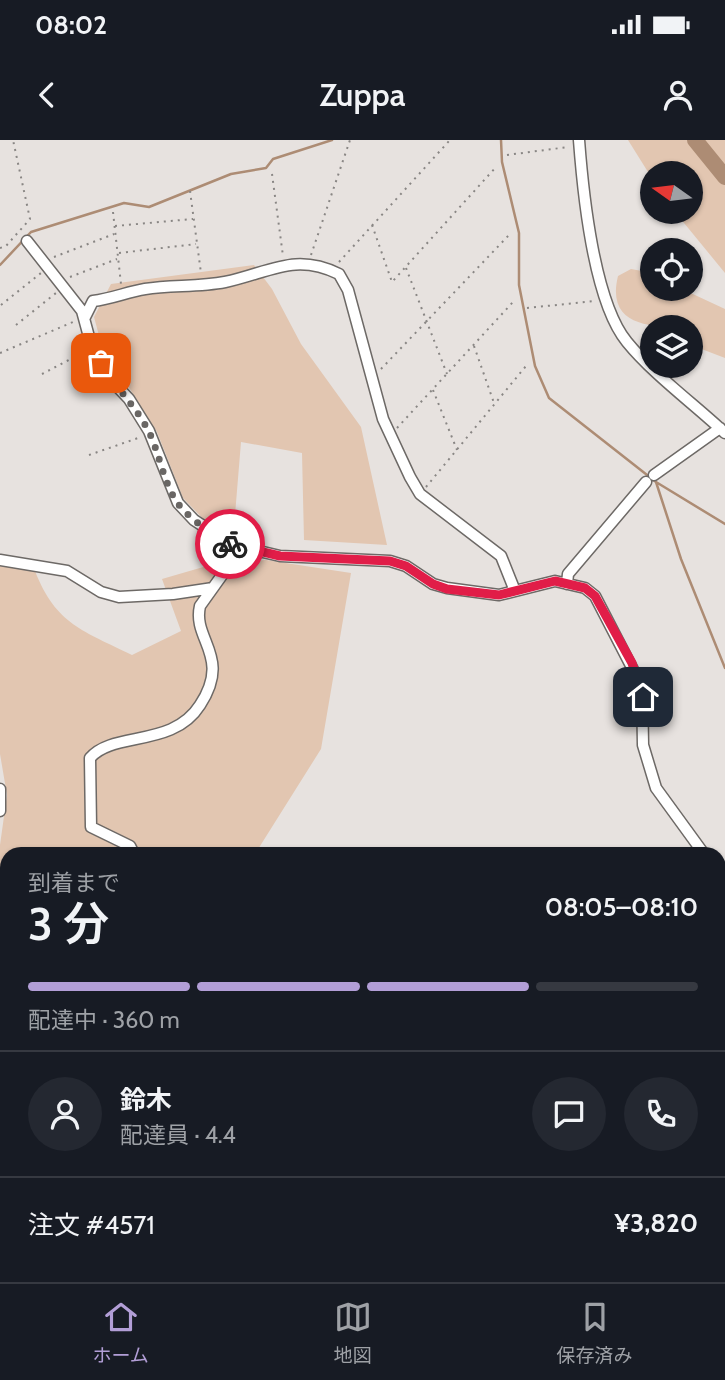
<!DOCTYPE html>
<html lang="ja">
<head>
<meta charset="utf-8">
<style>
  body { margin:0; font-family:Cabin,"Noto Sans JP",sans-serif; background:#242831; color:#f1f3f6; height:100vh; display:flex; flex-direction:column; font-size:26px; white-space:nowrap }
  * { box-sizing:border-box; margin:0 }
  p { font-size:23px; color:#9ea1a6 }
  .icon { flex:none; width:38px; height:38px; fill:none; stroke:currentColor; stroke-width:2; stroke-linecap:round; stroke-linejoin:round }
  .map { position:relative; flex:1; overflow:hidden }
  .panel { position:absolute; left:0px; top:707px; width:726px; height:436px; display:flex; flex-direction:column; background:#171b24; border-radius:21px 21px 0 0; box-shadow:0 2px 5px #0004 }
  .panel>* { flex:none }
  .needle { width:46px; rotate:284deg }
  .tools { position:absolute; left:640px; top:21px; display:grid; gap:14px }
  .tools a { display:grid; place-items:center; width:63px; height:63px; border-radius:50%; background:#171b24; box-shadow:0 2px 5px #0004; font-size:35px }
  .pin { position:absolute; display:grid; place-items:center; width:60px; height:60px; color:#fff; margin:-30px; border-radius:14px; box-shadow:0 4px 10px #0006 }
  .courier { position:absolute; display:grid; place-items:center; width:70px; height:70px; margin:-35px; border:5px solid #e11d48; border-radius:50%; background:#fff; color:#222; box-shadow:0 2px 9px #0007 }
  .head em { font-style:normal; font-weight:600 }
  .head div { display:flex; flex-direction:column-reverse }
  .head { display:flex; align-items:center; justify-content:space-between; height:119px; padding:0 28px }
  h1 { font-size:46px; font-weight:600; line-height:52px }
  .bar { display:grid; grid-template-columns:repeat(4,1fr); gap:10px 7px; align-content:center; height:84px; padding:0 28px }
  .bar i { height:9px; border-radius:5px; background:#363941 }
  .bar .current { background:#b29ed6 }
  .bar p { grid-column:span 4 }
  .line { display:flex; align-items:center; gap:18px; padding:0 28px; border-top:2px solid #363941 }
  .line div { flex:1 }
  .round { display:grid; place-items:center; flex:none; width:74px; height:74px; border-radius:37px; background:#242831 }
  .status { display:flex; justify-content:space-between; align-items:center; height:49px; padding:0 35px; background:#171b24; direction:ltr }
  .status svg { height:19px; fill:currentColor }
  header { display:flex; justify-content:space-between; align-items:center; height:91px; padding:0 28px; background:#171b24; font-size:32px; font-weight:600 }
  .tab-bar { display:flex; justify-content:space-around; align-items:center; height:98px; border-top:2px solid #363941; background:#171b24; font-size:19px; color:#9ea1a6 }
  .tab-bar a { display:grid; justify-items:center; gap:4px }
  .tab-bar .current { color:#b29ed6 }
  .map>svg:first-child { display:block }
  .green { fill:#e2c6b1 }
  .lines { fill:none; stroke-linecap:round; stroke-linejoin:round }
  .stream { stroke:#ad8c74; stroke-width:2.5 }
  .river { stroke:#ad8c74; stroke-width:16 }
  .minor-casing { stroke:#6d6966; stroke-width:13 }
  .path { stroke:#898684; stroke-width:2; stroke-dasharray:2 5; stroke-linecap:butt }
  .minor { stroke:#fff; stroke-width:10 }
  .done { stroke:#696664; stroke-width:7; stroke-dasharray:0 12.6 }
  .route { stroke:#e11d48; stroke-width:9 }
</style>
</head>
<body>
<div class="status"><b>08:02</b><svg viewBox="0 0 49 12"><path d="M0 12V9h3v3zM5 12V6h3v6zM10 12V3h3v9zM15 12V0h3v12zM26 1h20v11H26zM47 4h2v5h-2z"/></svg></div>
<header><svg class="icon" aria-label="back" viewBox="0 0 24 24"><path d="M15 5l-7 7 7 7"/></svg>Zuppa<svg class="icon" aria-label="person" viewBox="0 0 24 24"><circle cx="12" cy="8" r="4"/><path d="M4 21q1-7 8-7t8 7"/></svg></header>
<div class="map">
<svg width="725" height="1142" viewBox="0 0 725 1142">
  <rect width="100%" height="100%" fill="#e7e2df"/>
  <path class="green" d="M628 0H725V133L675 72H691V33H653V40Z
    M254 125 272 149 301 204 361 287 387 405 304 400 302 313 241 302 235 375 209 385 183 358 157 292 101 203 94 177 111 144Z
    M631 129 653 133V149H682L725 169V218L691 205V187C656 187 605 189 618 136Z
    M266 420 351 433 321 609 255 714H7V1136H116L117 1142H0V705L7 655 0 614V422L35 431C56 485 84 491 132 515L181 491 162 439 217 423Z
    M247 1136H461L462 1142H353L351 1139 347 1142H246Z"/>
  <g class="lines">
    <path class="stream" d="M501 0 502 22 519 93V145L535 226 549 258 656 342 725 384
      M0 125 31 92 124 63 149 67 231 34 266 28 273 19 332 0
      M656 342 681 419 725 528
      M719 882 725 876
      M719 1136 722 1142"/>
    <path class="river" d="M695 0 725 37"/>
    <defs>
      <path id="minor" d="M579 0C583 53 594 162 627 202 653 234 694 264 725 293
        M27 101 82 171 92 208 110 239 129 259 149 291 178 363 194 380 240 410 250 409 280 416 390 421 406 426 433 444 447 448 499 455 555 441 585 448 595 456 642 547 643 605 656 648 704 714
        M85 177 93 161C111 159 127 152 145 149 171 145 199 147 225 142 269 133 294 112 339 134L348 150 383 279 410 337 420 354 501 416 515 451
        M654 335 720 288
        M0 420 67 431 101 452 119 457 173 454 213 448
        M567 444 568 434 646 342
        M0 649V671
        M134 714 130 706 91 687 90 618C113 591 173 608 200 565 232 516 192 500 200 466L240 410
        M719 739 725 752
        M0 955 7 979
        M719 1115H725
        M123 1136 124 1142
        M685 1142 689 1136"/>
    </defs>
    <use href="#minor" class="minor-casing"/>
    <path class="path" d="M507 15 568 7
      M272 34 283 116
      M190 51 201 133
      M113 72 121 144
      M372 85 392 142 496 27
      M115 86 193 79
      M0 108 6 106 30 79 13 0
      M119 113 196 104
      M311 115 350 0
      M54 117 114 94
      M339 122 450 0
      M406 128 447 234
      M70 137 117 119
      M1 165 41 133
      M527 168 595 161
      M16 185 56 153
      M474 206 494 263
      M0 213 73 182
      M381 229 509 95
      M42 234 84 212
      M433 250 457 310
      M397 288 513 162
      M89 315 141 297
      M426 347 526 226"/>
    <use href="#minor" class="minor"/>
  </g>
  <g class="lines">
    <path class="done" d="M101 223C115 247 135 265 148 290 160 313 163 344 179 365 193 382 212 393 230 404"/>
    <path class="route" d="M230 404 240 410 250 409 280 416 390 421 406 426 433 444 447 449 499 455 555 441 585 448 595 456 632 523 643 557"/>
  </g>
</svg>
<div class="tools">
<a><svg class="needle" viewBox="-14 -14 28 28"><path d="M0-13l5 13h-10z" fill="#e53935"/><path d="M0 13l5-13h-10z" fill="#9ea1a6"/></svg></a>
<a><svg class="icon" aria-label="locate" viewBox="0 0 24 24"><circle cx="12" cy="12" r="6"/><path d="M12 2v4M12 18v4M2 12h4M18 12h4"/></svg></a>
<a><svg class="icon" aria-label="layers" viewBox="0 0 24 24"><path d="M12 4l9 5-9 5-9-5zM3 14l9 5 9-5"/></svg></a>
</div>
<div class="pin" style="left:101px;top:223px;background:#ea580c"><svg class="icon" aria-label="bag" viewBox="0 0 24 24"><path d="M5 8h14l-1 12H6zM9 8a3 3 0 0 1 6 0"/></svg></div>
<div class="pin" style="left:643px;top:557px;background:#1f2937"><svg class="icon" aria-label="home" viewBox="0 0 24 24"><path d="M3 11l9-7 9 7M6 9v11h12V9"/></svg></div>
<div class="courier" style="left:230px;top:404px"><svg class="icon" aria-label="bike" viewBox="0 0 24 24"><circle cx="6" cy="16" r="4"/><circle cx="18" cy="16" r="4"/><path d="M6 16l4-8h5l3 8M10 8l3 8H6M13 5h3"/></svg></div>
<section class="panel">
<div class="head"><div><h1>3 分</h1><p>到着まで</p></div><em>08:05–08:10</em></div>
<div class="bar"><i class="current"></i><i class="current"></i><i class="current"></i><i></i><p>配達中 · 360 m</p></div>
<div class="line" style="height:126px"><a class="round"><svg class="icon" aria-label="person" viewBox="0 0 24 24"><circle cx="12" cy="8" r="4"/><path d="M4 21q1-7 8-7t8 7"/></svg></a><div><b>鈴木</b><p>配達員 · 4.4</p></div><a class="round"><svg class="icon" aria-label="chat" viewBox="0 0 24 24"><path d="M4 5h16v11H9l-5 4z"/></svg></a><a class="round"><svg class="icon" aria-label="phone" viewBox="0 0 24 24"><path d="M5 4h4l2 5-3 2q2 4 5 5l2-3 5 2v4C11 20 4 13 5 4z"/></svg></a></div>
<div class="line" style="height:91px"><div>注文 #4571</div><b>¥3,820</b></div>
</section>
</div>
<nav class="tab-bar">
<a class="current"><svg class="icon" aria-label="home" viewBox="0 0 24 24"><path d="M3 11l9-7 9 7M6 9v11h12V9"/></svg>ホーム</a>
<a><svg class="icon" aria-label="map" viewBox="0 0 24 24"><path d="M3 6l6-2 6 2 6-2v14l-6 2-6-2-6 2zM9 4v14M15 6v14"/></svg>地図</a>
<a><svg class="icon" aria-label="saved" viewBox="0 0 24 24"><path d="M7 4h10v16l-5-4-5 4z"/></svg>保存済み</a>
</nav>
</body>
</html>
